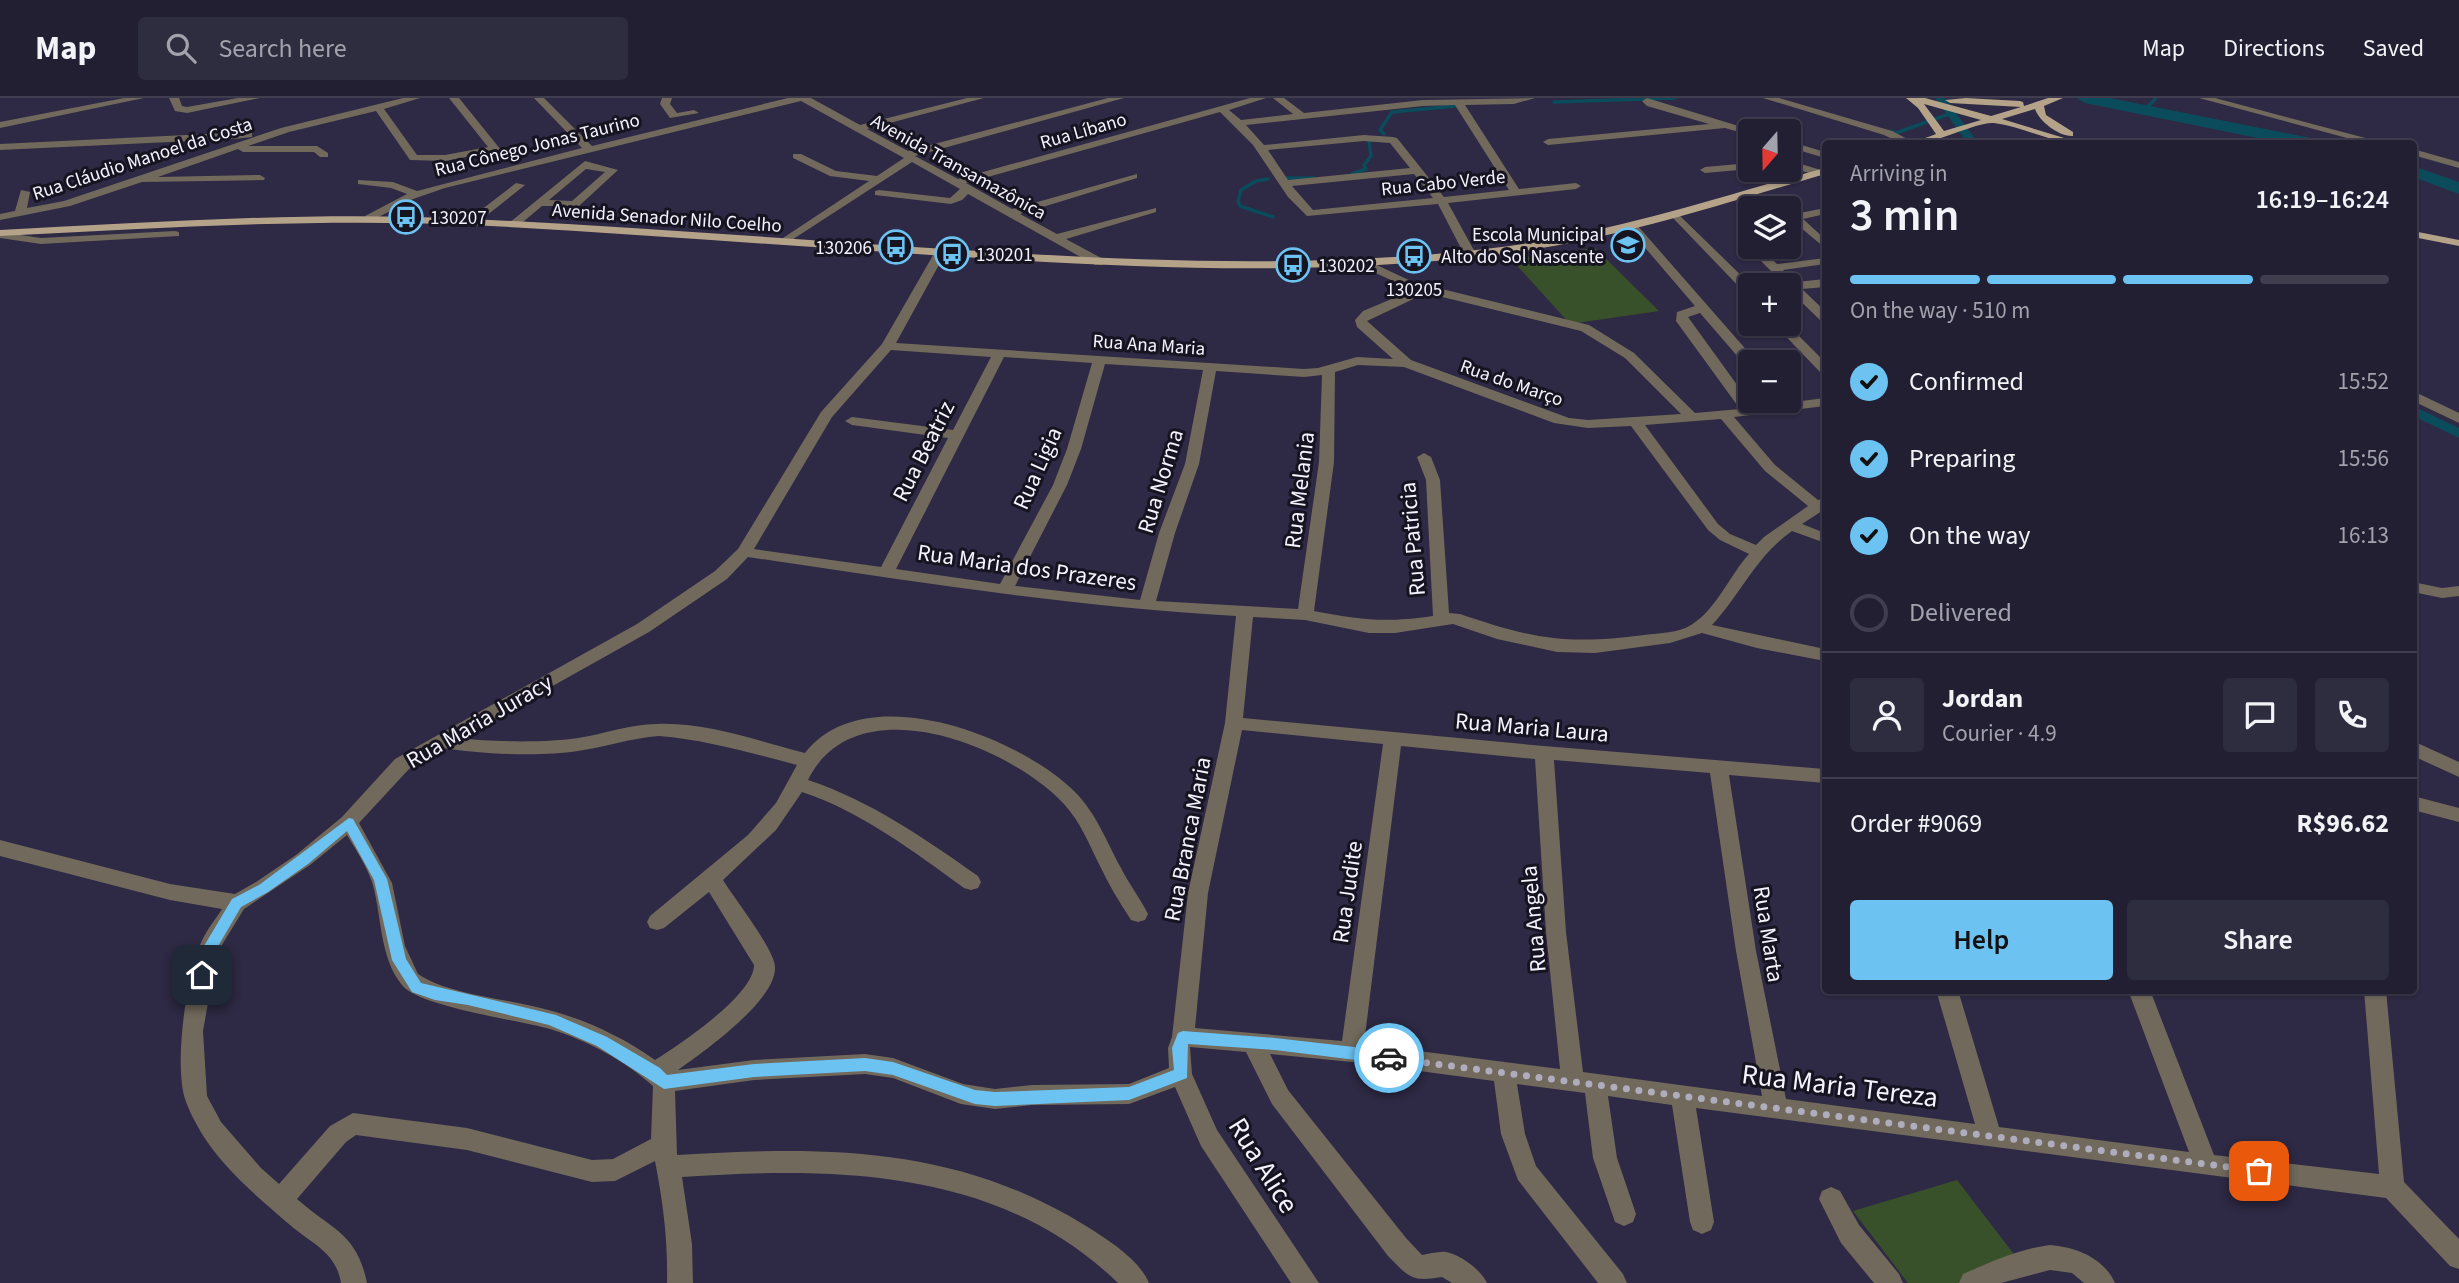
<!DOCTYPE html>
<html lang="en">
<head>
<meta charset="utf-8">
<style>
  body { margin:0; font-family:"Source Sans 3",sans-serif; background:#2e2c3f; color:#f1f3f6; height:100vh; display:flex; flex-direction:column; font-size:26px; white-space:nowrap }
  * { box-sizing:border-box; margin:0 }
  p { font-size:23px; color:#a2a2ac }
  .icon { flex:none; width:38px; height:38px; fill:none; stroke:currentColor; stroke-width:2; stroke-linecap:round; stroke-linejoin:round }
  .map { position:relative; flex:1; overflow:hidden }
  .details { position:absolute; left:1822px; top:42px; width:595px; height:854px; display:flex; flex-direction:column; background:#221f33; border-radius:7px; box-shadow:0 2px 5px #0004,0 0 0 2px #3f3d4e }
  .details>* { flex:none }
  .needle { width:46px; rotate:200deg }
  .buttons { position:absolute; left:1738px; top:21px; display:grid; gap:14px }
  .buttons a { display:grid; place-items:center; width:63px; height:63px; border-radius:7px; background:#221f33; box-shadow:0 2px 5px #0004,0 0 0 2px #3f3d4e; font-size:35px }
  .pin { position:absolute; display:grid; place-items:center; width:60px; height:60px; color:#fff; margin:-30px; border-radius:14px; box-shadow:0 4px 10px #0006 }
  .courier { position:absolute; display:grid; place-items:center; width:70px; height:70px; margin:-35px; border:5px solid #6cc3f2; border-radius:50%; background:#fff; color:#222; box-shadow:0 2px 9px #0007 }
  .head em { font-style:normal; font-weight:600 }
  .head div { display:flex; flex-direction:column-reverse }
  .head { display:flex; align-items:center; justify-content:space-between; height:119px; padding:0 28px }
  h1 { font-size:46px; font-weight:600; line-height:52px }
  .bar { display:grid; grid-template-columns:repeat(4,1fr); gap:10px 7px; align-content:center; height:84px; padding:0 28px }
  .bar i { height:9px; border-radius:5px; background:#3f3d4e }
  .bar .active { background:#6cc3f2 }
  .bar p { grid-column:span 4 }
  .line { display:flex; align-items:center; gap:18px; padding:0 28px; border-top:2px solid #3f3d4e }
  .line div { flex:1 }
  .round { display:grid; place-items:center; flex:none; width:74px; height:74px; border-radius:7px; background:#2e2c3f }
  ol { padding:0 28px; list-style:none }
  li { display:flex; align-items:center; gap:21px; height:77px }
  li p { margin-inline-start:auto }
  li .icon { padding:7px; border-radius:50%; background:#6cc3f2; color:#111; stroke-width:4 }
  li:last-child { color:#a2a2ac }
  li i { width:38px; height:38px; border:4px solid #3f3d4e; border-radius:50% }
  .action { display:flex; gap:14px; margin-top:auto; padding:14px 28px }
  .action a { flex:1; height:80px; border-radius:7px; background:#6cc3f2; color:#111; font-size:28px; font-weight:600; line-height:80px; text-align:center }
  .action a+a { background:#2e2c3f; color:#f1f3f6 }
  header { display:flex; align-items:center; gap:42px; box-sizing:border-box; height:98px; padding:0 35px; background:#221f33; border-bottom:2px solid #3f3d4e }
  header strong { font-size:33px }
  nav { display:flex; gap:38px; margin-inline-start:auto; font-size:24px }
  .search { width:490px; height:63px; background:#2e2c3f; display:flex; align-items:center; gap:18px; box-sizing:border-box; padding:0 24px; border-radius:7px; color:#a2a2ac; font-size:26px }
  .map>svg:first-child { display:block }
  .green { fill:#39512a }
  .lines { fill:none; stroke-linecap:round; stroke-linejoin:round }
  .stream { stroke:#0a4c5b; stroke-width:3.5 }
  .canal { fill:#0a4c5b; fill-rule:evenodd }
  .river { fill:#0a4c5b; fill-rule:evenodd }
  .minor { fill:#71695c; fill-rule:evenodd }
  .major { fill:#b4a289; fill-rule:evenodd }
  .route { fill:#6cc3f2 }
  .done { stroke:#afacbd; stroke-width:7; stroke-dasharray:0 12.6 }
  .labels { text-anchor:middle; stroke-width:6; stroke-linejoin:round; paint-order:stroke }
  .far-street-label { font-size:19px; fill:#f4f3fe; stroke:#161420 }
  .far-poi-label { font-size:19px; fill:#f4f3fe; stroke:#161420; text-anchor:start }
  .street-label { font-size:23px; fill:#f4f3fe; stroke:#161420 }
  .near-street-label { font-size:28px; fill:#f4f3fe; stroke:#161420 }
</style>
</head>
<body>
<header>
<strong>Map</strong>
<div class="search"><svg class="icon" aria-label="search" viewBox="0 0 24 24"><circle cx="10" cy="10" r="6"/><path d="M15 15l6 6"/></svg>Search here</div>
<nav><a>Map</a><a>Directions</a><a>Saved</a></nav>
</header>
<div class="map">
<svg width="2459" height="1185" viewBox="0 0 2459 1185">
  <rect width="100%" height="100%" fill="#2e2944"/>
  <path class="green" d="M1595 150 1659 213 1570 226 1511 161Z
    M1957 1082 2020 1164 1966 1185H1908L1853 1113Z"/>
  <g class="lines">
    <path class="stream" d="M1554 4 1675 0
      M2144 13 2156 0
      M1890 33 1896 35 1949 16
      M1384 36 1380 32 1392 14 1456 8
      M1352 76 1366 71 1364 67 1371 58 1369 43 1373 42
      M1285 80H1314
      M1268 81 1256 83 1241 92 1238 103 1240 108 1273 119"/>
    <path class="canal" d="M1935 0H1945L1979 46H1968Z
      M2413 308 2459 330V340L2413 318Z"/>
    <path class="river" d="M2077 0H2110L2316 41 2324 46H2287L2085 5Z
      M2413 68 2459 84V96L2413 79Z"/>
    <path class="minor" d="M124 0H144L0 30V24Z
      M169 0H179L182 8 187 9 238 0H260L187 15 175 13Z
      M403 0H420L384 11 417 57H445L488 49 449 0H459L505 57 500 60 492 54 445 63 410 62 376 13 289 34 248 48H317L328 55V59H320L314 54H243L238 51 158 79 260 77 265 80 264 82 142 84 70 108 0 122V116L15 113 21 92 30 94 27 110 64 103 281 30Z
      M534 0H544L592 48 788 0H811L860 27 967 0H984L867 31 908 53 1108 0H1124L915 58 958 81 1250 0H1266L1229 12 1241 22 1293 16 1273 0H1284L1304 15 1423 2 1535 0 1514 6 1465 7 1519 91 1576 85 1581 88 1576 91 1448 105 1476 156 1470 160 1464 156 1438 106 1307 118 1288 99 1253 47 1220 14 966 85 1012 111 1137 76V80L1020 116 1057 136 1156 110V114L1066 141 1103 161V167H1095L968 96 962 102 951 106 875 97V93L879 92 950 100 960 91 912 64 784 147 780 146V142L869 83 830 78 793 60V56H801L836 73 877 78 904 60 801 3 445 90 413 101 373 122H365V118L407 96 391 90 358 86V82L393 84 417 93 582 50ZM1455 7 1509 92 1444 99 1397 40 1393 39 1364 37 1264 47 1246 27 1423 8ZM1364 43 1390 45 1410 70 1288 82 1268 52ZM1414 76 1433 100 1313 112 1292 88Z
      M662 0H672L670 6 677 15 694 12 699 15 670 20 660 6Z
      M1647 0 1755 33H1750V37L1725 30 1548 47 1543 44 1548 41 1709 26 1647 8 1642 3Z
      M1763 0H1779L1892 33 1917 46H1903L1884 37Z
      M2199 0H2215L2388 46H2369Z
      M248 34 252 35V39L234 41 0 52V46Z
      M1927 39 1939 46H1926L1922 42Z
      M1788 43 1825 54V60L1788 49Z
      M2413 51 2459 64V70L2413 57Z
      M1788 62 1824 73 1825 75 1820 78 1788 69Z
      M585 63 618 72 579 108H542L517 129H509V125ZM586 71 605 74 572 103 549 102Z
      M1750 65V71L1705 75 1700 72 1705 69Z
      M516 85 525 87 476 126H468V122Z
      M1825 110V116L1803 121 1825 141V150L1788 119 1790 117Z
      M1676 114 1751 187 1750 197 1746 196 1672 119 1670 117Z
      M1629 127H1637L1757 264H1750V268L1745 267 1700 215 1688 219 1753 309 1825 300V308L1734 319 1775 367 1818 402 1825 400V411L1802 426 1825 435V445L1792 433C1756 458 1741 496 1712 527L1825 551V563L1757 550 1702 535 1670 545 1595 555 1557 554 1497 541 1453 526 1395 535H1369L1305 522 1253 519 1243 620 1544 648 1825 671V685L1729 677 1756 853 1786 1001 1975 1026 1936 892H1958L1999 1029 2189 1054 2128 892H2150L2214 1057 2379 1076 2364 892H2386L2404 1084 2459 1141V1171L2450 1168 2386 1100 1696 1010 1714 1124 1711 1132 1702 1136 1693 1132 1690 1124 1672 1007 1608 998 1617 1060 1636 1116 1633 1124 1624 1128 1615 1124 1593 1060 1585 995 1517 986 1525 1036 1536 1068 1623 1176 1627 1185H1598L1518 1082 1501 1036 1494 983 1352 964 1270 956 1288 992 1406 1140 1422 1157C1429 1156 1439 1153 1446 1154 1460 1156 1482 1173 1487 1185H1452L1442 1179C1411 1184 1410 1180 1388 1158L1272 1006 1246 954 1190 949 1192 976 1217 1032 1319 1185H1291L1201 1048 1175 989 1129 1006 1032 1007 995 1011 961 1006 893 980 865 976 754 982 675 993 677 1057C825 1048 955 1047 1086 1128 1108 1142 1139 1161 1149 1185H1118C999 1070 836 1069 682 1079L692 1146 693 1185H667C668 1143 663 1104 655 1063L615 1083 592 1084 467 1052 356 1037 346 1044 297 1101C332 1132 357 1135 367 1185H341C336 1154 312 1146 290 1127 260 1101 226 1073 204 1039 197 1028 189 1013 185 1001 174 965 186 882 200 847 205 834 215 822 222 811L170 802 0 758V742L170 786 235 796 256 784 296 757 342 719 395 661 637 526 715 473 738 451 821 314 882 246 936 152 946 154 896 245 1304 271 1318 270 1357 259 1393 261 1357 229 1355 222 1363 213 1413 192 1360 168 1358 165 1364 161 1413 184 1589 227 1634 255 1695 315 1740 311 1676 223 1677 214 1695 208 1629 131ZM1426 195 1581 233 1625 260 1681 316 1588 322 1569 320 1411 262 1367 223ZM891 252 991 259 953 332 852 319 845 323 852 327 948 340 881 469 754 451 832 319ZM1004 259 1092 265 1067 351 1053 387 1000 486 896 471ZM1105 266 1203 272 1185 366 1159 435 1140 502 1015 488 1067 387 1081 351ZM1358 267 1404 269 1554 325 1588 330 1631 328 1708 432 1720 442 1749 456C1729 478 1717 511 1691 527 1678 535 1660 535 1644 537 1568 547 1533 541 1460 516L1449 515 1440 382 1431 359 1424 355 1417 359 1426 382 1433 518C1384 525 1362 522 1314 513L1334 364 1335 274ZM1216 273 1304 279 1322 277 1319 364 1298 511 1156 503 1175 435 1199 366ZM1721 321 1765 373 1808 408 1764 439 1756 447 1730 436 1718 426 1645 327ZM748 459C910 483 1072 509 1236 518L1225 625 1188 795 1172 939 1168 950 1169 970 1129 986 1032 987 995 991 963 986 893 960 865 956 754 962 678 972C702 955 777 902 775 869 775 852 734 800 723 782L776 732 802 694C862 714 913 753 964 790L971 792 978 790 981 784 978 778C924 740 871 703 808 682 855 586 1009 647 1064 706 1081 725 1088 744 1099 766 1108 785 1119 804 1131 822L1138 824 1145 822 1148 816C1140 800 1129 786 1121 770 1106 743 1097 716 1074 693 1018 638 864 578 805 655 757 643 707 624 657 626 629 626 605 636 578 640 548 645 489 644 460 640L649 534 727 481ZM1242 632 1383 646 1342 943 1195 930 1208 795ZM659 638C707 642 751 655 797 667L776 705 748 737 650 818 647 824 650 830 657 832 664 830 709 794 754 867C754 897 679 947 655 962 619 936 575 917 532 908 498 900 446 895 418 876L405 848 392 785 359 725 409 671 442 650C480 656 540 659 578 653 606 649 631 640 659 638ZM1401 648 1535 661 1546 834 1560 971 1364 946ZM1554 662 1710 675 1736 853 1762 998 1583 974 1566 834ZM347 737C356 752 366 767 372 784 382 817 379 859 402 887 419 909 519 922 550 931 586 942 624 962 653 988L651 1041 613 1061 592 1062 467 1030 353 1015 330 1028 279 1086 261 1070 221 1024 207 998 203 933 213 877 220 850 244 811 310 767Z
      M175 133 179 134V138L41 146 0 140V134L41 140Z
      M1750 146V149H1759L1777 166 1825 160V166L1783 172 1796 184 1825 181V189L1802 191 1825 213V224L1821 223 1788 191V187H1785L1747 149Z
      M1774 226H1787L1825 264V275L1820 274Z
      M2413 293 2459 315V325L2413 303Z
      M2413 484 2442 490 2459 488V498L2442 500 2413 494Z
      M2413 643 2459 664V679L2413 658Z
      M2413 698 2459 710V724L2413 712Z
      M1831 1089 1840 1093 1859 1127 1899 1176 1903 1185H1874L1841 1145 1819 1101 1822 1093Z
      M2050 1147C2076 1149 2104 1160 2115 1185H2084L2072 1175 2050 1172 2001 1185H1959L1963 1176C1991 1164 2019 1151 2050 1147Z"/>
    <path class="major" d="M1906 0H1925L1991 18 2021 9 1950 5 1945 2 1966 0 2020 3 2023 4 2024 8 2048 0H2063L2044 8 2046 17 2073 34V38C2059 39 2039 23 2035 11L2002 21 2084 46C2052 46 2025 29 1994 25 1977 23 1937 46 1910 46L1936 36 1918 10ZM1924 6 1981 22 1944 33Z
      M1825 70V76C1716 108 1607 144 1494 157 1328 177 1162 171 996 161 821 151 646 136 471 127 314 120 157 130 0 138V132C157 124 314 113 471 121 646 129 821 144 996 154 1162 164 1328 170 1493 150 1607 137 1715 100 1825 70Z
      M2413 133 2459 142V148L2413 139Z"/>
  </g>
  <path class="route" d="M349 720 353 721 387 781 406 861 421 885 556 917 607 939 660 970 667 977 754 966 865 960 893 964 975 992 995 994 1129 989 1174 972 1172 950 1178 935 1183 933 1275 940 1389 953 1396 960 1389 966 1275 952 1188 946 1187 980 1129 1002 995 1008 975 1006 893 977 865 973 754 979 664 991 597 948 549 927 468 907 435 902 412 894 392 862 374 782 347 733 308 766 268 794 241 809 217 850 207 881H197L195 877 204 848 232 801 259 787Z"/>
  <g class="lines">
    <path class="done" d="M1389 960 2259 1073"/>
  </g>
  <defs>
    <symbol id="bus-ring" viewBox="-11 -11 22 22"><circle r="9.5" fill="#161420" stroke="#6cc3f2" stroke-width="1.5"/><path d="M-5-6H5V4H4V6H2V4H-2V6H-4V4H-5ZM-3.5-4V0h7V-4ZM-3.5 1.2v1.5H-2V1.2ZM2 1.2v1.5H3.5V1.2Z" fill="#6cc3f2"/></symbol>
    <symbol id="school-ring" viewBox="-11 -11 22 22"><circle r="9.5" fill="#161420" stroke="#6cc3f2" stroke-width="1.5"/><path d="M0-5L7-2L0 1L-7-2ZM-4 1L0 2.5L4 1V4Q0 6-4 4Z" fill="#6cc3f2"/></symbol>
  </defs>
  <g fill-rule="evenodd">
    <use href="#bus-ring" x="387" y="100" width="38" height="38"/>
    <use href="#school-ring" x="1609" y="128" width="38" height="38"/>
    <use href="#bus-ring" x="877" y="130" width="38" height="38"/>
    <use href="#bus-ring" x="933" y="137" width="38" height="38"/>
    <use href="#bus-ring" x="1395" y="139" width="38" height="38"/>
    <use href="#bus-ring" x="1274" y="148" width="38" height="38"/>
  </g>
  <g class="labels">
    <g class="far-street-label">
      <text transform="translate(1083 32) rotate(-16)" y="7">Rua Líbano</text>
      <text transform="translate(537 46) rotate(-14)" y="7">Rua Cônego Jonas Taurino</text>
      <text transform="translate(142 60) rotate(-18)" y="7">Rua Cláudio Manoel da Costa</text>
      <text transform="translate(959 68) rotate(29)" y="7">Avenida Transamazônica</text>
      <text transform="translate(1443 84) rotate(-6)" y="7">Rua Cabo Verde</text>
      <text transform="translate(667 119) rotate(4)" y="7">Avenida Senador Nilo Coelho</text>
      <text transform="translate(1149 246) rotate(4)" y="7">Rua Ana Maria</text>
      <text transform="translate(1512 284) rotate(19)" y="7">Rua do Março</text>
    </g>
    <g class="far-poi-label">
      <text x="430" y="126">130207</text>
      <text x="1604" y="143" text-anchor="end">Escola Municipal<tspan x="1604" dy="22">Alto do Sol Nascente</tspan></text>
      <text x="872" y="156" text-anchor="end">130206</text>
      <text x="976" y="163">130201</text>
      <text x="1318" y="174">130202</text>
      <text x="1414" y="198" text-anchor="middle">130205</text>
    </g>
    <g class="street-label">
      <text transform="translate(923 353) rotate(-63)" y="8">Rua Beatriz</text>
      <text transform="translate(1037 370) rotate(-66)" y="8">Rua Ligia</text>
      <text transform="translate(1160 383) rotate(-73)" y="8">Rua Norma</text>
      <text transform="translate(1299 392) rotate(-83)" y="8">Rua Melania</text>
      <text transform="translate(1412 441) rotate(-95)" y="8">Rua Patricia</text>
      <text transform="translate(1027 469) rotate(8)" y="8">Rua Maria dos Prazeres</text>
      <text transform="translate(479 623) rotate(-30)" y="8">Rua Maria Juracy</text>
      <text transform="translate(1532 629) rotate(5)" y="8">Rua Maria Laura</text>
      <text transform="translate(1187 741) rotate(-79)" y="8">Rua Branca Maria</text>
      <text transform="translate(1347 794) rotate(-82)" y="8">Rua Judite</text>
      <text transform="translate(1533 821) rotate(-95)" y="8">Rua Angela</text>
      <text transform="translate(1769 836) rotate(81)" y="8">Rua Marta</text>
    </g>
    <g class="near-street-label">
      <text transform="translate(1840 987) rotate(7)" y="10">Rua Maria Tereza</text>
      <text transform="translate(1264 1067) rotate(58)" y="10">Rua Alice</text>
    </g>
  </g>
</svg>
<div class="buttons">
<a><svg class="needle" viewBox="-14 -14 28 28"><path d="M0-13l5 13h-10z" fill="#e53935"/><path d="M0 13l5-13h-10z" fill="#a2a2ac"/></svg></a>
<a><svg class="icon" aria-label="layers" viewBox="0 0 24 24"><path d="M12 4l9 5-9 5-9-5zM3 14l9 5 9-5"/></svg></a>
<a>+</a>
<a>−</a>
</div>
<div class="pin" style="left:2259px;top:1073px;background:#ea580c"><svg class="icon" aria-label="bag" viewBox="0 0 24 24"><path d="M5 8h14l-1 12H6zM9 8a3 3 0 0 1 6 0"/></svg></div>
<div class="pin" style="left:202px;top:877px;background:#1f2937"><svg class="icon" aria-label="home" viewBox="0 0 24 24"><path d="M3 11l9-7 9 7M6 9v11h12V9"/></svg></div>
<div class="courier" style="left:1389px;top:960px"><svg class="icon" aria-label="car" viewBox="0 0 24 24"><path d="M5 17H2v-5l4-1 3-4h7l3 4 3 1v5h-3M9 17h6M6 11h13"/><circle cx="7" cy="17" r="2"/><circle cx="17" cy="17" r="2"/></svg></div>
<section class="details">
<div class="head"><div><h1>3 min</h1><p>Arriving in</p></div><em>16:19–16:24</em></div>
<div class="bar"><i class="active"></i><i class="active"></i><i class="active"></i><i></i><p>On the way · 510 m</p></div>
<ol>
<li><svg class="icon" aria-label="check" viewBox="0 0 24 24"><path d="M5 12l5 5 9-10"/></svg>Confirmed<p>15:52</p></li>
<li><svg class="icon" aria-label="check" viewBox="0 0 24 24"><path d="M5 12l5 5 9-10"/></svg>Preparing<p>15:56</p></li>
<li><svg class="icon" aria-label="check" viewBox="0 0 24 24"><path d="M5 12l5 5 9-10"/></svg>On the way<p>16:13</p></li>
<li><i></i>Delivered</li>
</ol>
<div class="line" style="height:126px"><a class="round"><svg class="icon" aria-label="person" viewBox="0 0 24 24"><circle cx="12" cy="8" r="4"/><path d="M4 21q1-7 8-7t8 7"/></svg></a><div><b>Jordan</b><p>Courier · 4.9</p></div><a class="round"><svg class="icon" aria-label="chat" viewBox="0 0 24 24"><path d="M4 5h16v11H9l-5 4z"/></svg></a><a class="round"><svg class="icon" aria-label="phone" viewBox="0 0 24 24"><path d="M5 4h4l2 5-3 2q2 4 5 5l2-3 5 2v4C11 20 4 13 5 4z"/></svg></a></div>
<div class="line" style="height:91px"><div>Order #9069</div><b>R$96.62</b></div>
<div class="action"><a>Help</a><a>Share</a></div>
</section>
</div>
</body>
</html>
